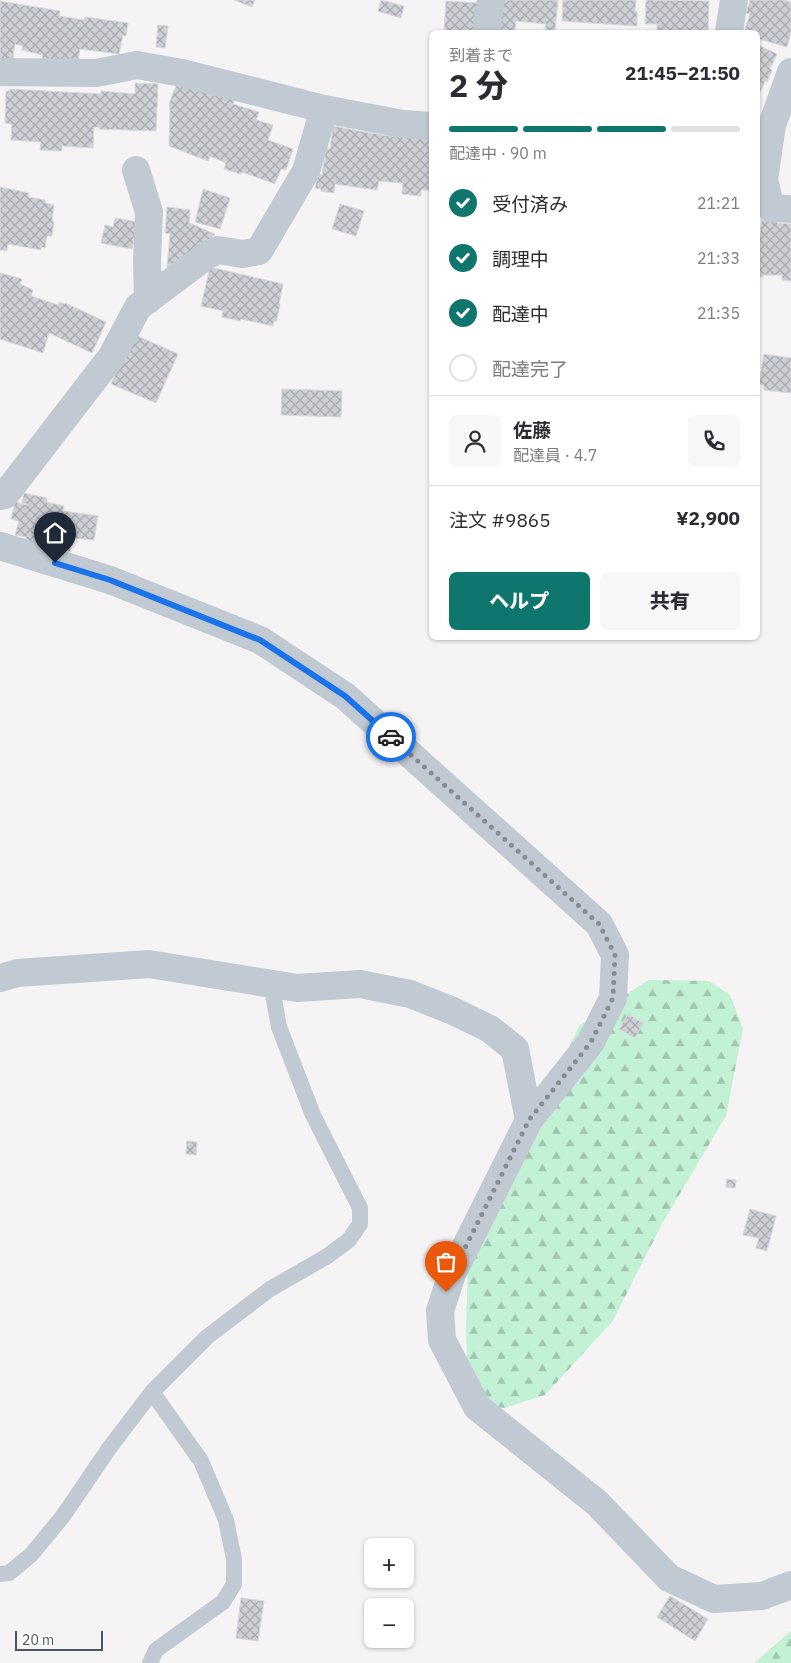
<!DOCTYPE html>
<html lang="ja">
<head>
<meta charset="utf-8">
<style>
  body { margin:0; font-family:"IBM Plex Sans","Noto Sans JP",sans-serif; background:#f7f7f7; color:#2b2b33; height:100vh; display:flex; flex-direction:column; font-size:19px; white-space:nowrap }
  * { box-sizing:border-box; margin:0 }
  p { font-size:16px; color:#7c7c81 }
  .icon { flex:none; width:28px; height:28px; fill:none; stroke:currentColor; stroke-width:2; stroke-linecap:round; stroke-linejoin:round }
  .map { position:relative; flex:1; overflow:hidden }
  .sheet { position:absolute; left:429px; top:30px; width:331px; height:610px; display:flex; flex-direction:column; background:#fff; border-radius:8px; box-shadow:0 1px 4px #0004 }
  .sheet>* { flex:none }
  .controls { position:absolute; left:364px; top:1538px; display:grid; gap:10px }
  .controls a { display:grid; place-items:center; width:50px; height:50px; border-radius:8px; background:#fff; box-shadow:0 1px 4px #0004; font-size:25px }
  .scale { position:absolute; left:15px; bottom:12px; width:88px; box-sizing:border-box; padding-left:5px; border:2px solid #4a5661; border-top:0; font-size:14px; line-height:18px; white-space:nowrap; color:#4a5661; -webkit-text-stroke:4px #fff; paint-order:stroke }
  .pin { position:absolute; display:grid; place-items:center; width:42px; height:42px; color:#fff; margin:-51px -21px; border-radius:50% 50% 50% 0; rotate:-45deg; box-shadow:0 0 5px #0007 }
  .pin .icon { rotate:45deg }
  .courier { position:absolute; display:grid; place-items:center; width:50px; height:50px; margin:-25px; border:4px solid #1a73e8; border-radius:50%; background:#fff; color:#222; box-shadow:0 1px 6px #0007 }
  .summary em { font-style:normal; font-weight:800 }
  .summary div { display:flex; flex-direction:column-reverse }
  .summary { display:flex; align-items:center; justify-content:space-between; height:85px; padding:0 20px }
  h1 { font-size:32px; font-weight:800; line-height:38px }
  .bar { display:grid; grid-template-columns:repeat(4,1fr); gap:8px 5px; align-content:center; height:60px; padding:0 20px }
  .bar i { height:6px; border-radius:4px; background:#e1e1e2 }
  .bar .active { background:#0f766e }
  .bar p { grid-column:span 4 }
  .line { display:flex; align-items:center; gap:12px; padding:0 20px; border-top:1px solid #e1e1e2 }
  .line div { flex:1 }
  .round { display:grid; place-items:center; flex:none; width:52px; height:52px; border-radius:8px; background:#f7f7f7 }
  ol { padding:0 20px; list-style:none }
  li { display:flex; align-items:center; gap:15px; height:55px }
  li p { margin-inline-start:auto }
  li .icon { padding:5px; border-radius:50%; background:#0f766e; color:#fff; stroke-width:4 }
  li:last-child { color:#7c7c81 }
  li i { width:28px; height:28px; border:2px solid #e1e1e2; border-radius:50% }
  .button { display:flex; gap:10px; margin-top:auto; padding:10px 20px }
  .button a { flex:1; height:58px; border-radius:8px; background:#0f766e; color:#fff; font-size:20px; font-weight:800; line-height:58px; text-align:center }
  .button a+a { background:#f7f7f7; color:#2b2b33 }
  .map>svg:first-child { display:block }
  .forest { fill:url(#forest-firs) }
  .building { fill:url(#building-cross-hatch); stroke:#d7d9de }
  .lines { fill:none; stroke-linecap:round; stroke-linejoin:round }
  .service { stroke:#c1cad2; stroke-width:16 }
  .minor { stroke:#c1cad2; stroke-width:28 }
  .done { stroke:#868d94; stroke-width:5; stroke-dasharray:0 9 }
  .route { stroke:#1a73e8; stroke-width:6 }
</style>
</head>
<body>
<div class="map">
<svg width="791" height="1663" viewBox="0 0 791 1663">
  <defs>
    <pattern id="forest-firs" width="22" height="20" patternUnits="userSpaceOnUse" patternTransform="scale(1.25)"><rect width="22" height="20" fill="#c3f1d5"/><path d="M5 1l3.5 6h-7zM16 11l3.5 6h-7z" fill="#a0c6b0"/></pattern>
    <pattern id="building-cross-hatch" width="8" height="8" patternUnits="userSpaceOnUse" patternTransform="scale(1.25)"><rect width="8" height="8" fill="#cdcfd5"/><path d="M0 0l8 8M0 8l8-8" fill="none" stroke="#a8abb0"/></pattern>
  </defs>
  <rect width="100%" height="100%" fill="#f5f3f3"/>
  <path class="forest" d="M648 980 709 981 730 995 743 1028 726 1116 663 1222 612 1322 545 1395 504 1408 479 1405 468 1399 466 1325 468 1268 579 1026Z
    M791 1631V1663H754Z"/>
  <path class="building" d="M234 0H255L252 7Z
    M381 0 404 6 401 18 378 11Z
    M501 0H558L555 31 545 30 546 24 516 21 515 32H498Z
    M563 0H636L635 11 637 12V26L562 21Z
    M646 0 709 1 708 32 675 31V32H657V24H645Z
    M750 0H784L791 2V32L787 47 758 39V32H744L750 14 746 13Z
    M0 1 60 11 59 16 84 20 85 17 128 23 126 36 123 35 119 54 80 49 77 65 42 58 43 55 22 50 23 46 15 44 12 64 0 63Z
    M446 1 477 3 475 32H444Z
    M158 25 168 26 165 48 156 47Z
    M758 45 777 54 770 69 772 70 767 82 765 81 758 97Z
    M135 83 158 84 156 131 99 129V127H94L93 148 62 146V151L40 150 41 142 11 140 12 124 5 123 6 91H10V89L101 94V91L135 94Z
    M177 83 234 100 233 104 259 112 256 120 273 125 268 140 293 149 286 170 281 169 275 184 242 172 241 174 224 169 226 163 212 157 210 156 208 161 169 146 170 110 169 104Z
    M333 126 382 135 431 139V191L421 190V196L402 194 403 183 379 181 377 190 335 184 334 193 321 191V189L315 188 318 174 322 175 326 149H330Z
    M0 187 29 193 28 197 45 200V203L54 205 52 221 54 222 52 236H47L45 248 41 247V250L8 244 7 251 0 250Z
    M203 189 230 198 220 229 195 222Z
    M340 204 364 211 356 236 332 229Z
    M167 207 190 210 189 223 215 234 173 272 167 267 170 234 165 233Z
    M115 218 137 222 132 249 101 243 105 225 113 227Z
    M762 219 777 220V223L791 224V281L782 280V275H763V277H758V236H760Z
    M210 267 283 284 279 304 280 305 276 322 274 321 273 326 241 319 240 321 222 317 223 311 201 306Z
    M0 273 22 279 20 284 33 290 31 296 58 305 59 302 65 304V303L106 322 92 353 49 333 43 353 0 339Z
    M133 334 178 354 156 403 111 384Z
    M764 354 791 358V393L764 390V385L759 384Z
    M282 389 342 391 341 417 281 415Z
    M24 493 47 498 46 502 64 506 63 511 98 516 94 540 72 538 70 552 25 545 26 537 15 535 19 521 11 519 15 502 27 505V504L22 503Z
    M628 1014 643 1023 635 1038 619 1029Z
    M187 1141 197 1142 196 1155 186 1154Z
    M727 1179 736 1180 735 1188 726 1187Z
    M750 1209 776 1216 767 1251 756 1248 759 1238 743 1235Z
    M670 1596 708 1619 695 1641 657 1617Z
    M241 1598 264 1601 258 1641 236 1638Z"/>
  <g class="lines">
    <path class="service" d="M0 1574 9 1573 31 1555 63 1516 110 1447 152 1392 207 1337 270 1289 326 1257 349 1240 360 1224V1208L313 1115 279 1027 271 983
      M150 1663 156 1650 223 1602 234 1584V1559L226 1520 201 1461 152 1392"/>
    <path class="minor" d="M487 32 488 15 491 0
      M729 32 734 0
      M0 72 96 73 137 65 182 73 324 109 403 124 431 126
      M791 72 772 125 764 180 771 208 791 209
      M136 170 149 212 147 260 148 300
      M0 496 5 495 112 356 138 307 206 256 218 250 243 254 259 251 306 171 324 109
      M0 546 110 580 260 640 345 696 599 924 615 955 613 998 591 1042 529 1120 452 1274 440 1311 442 1340 477 1407 597 1503 669 1578 714 1599 762 1596 791 1585
      M0 978 18 973 149 964 297 988 360 984 410 994 453 1011 490 1029 515 1049 529 1120"/>
  </g>
  <g class="lines">
    <path class="done" d="M391 737 599 924 615 955 613 998 591 1042 529 1120 452 1274 446 1292"/>
    <path class="route" d="M55 563 110 580 260 640 345 696 391 737"/>
  </g>
</svg>
<div class="controls">
<a>+</a>
<a>−</a>
</div>
<div class="scale">20 m</div>
<div class="pin" style="left:446px;top:1292px;background:#ea580c"><svg class="icon" aria-label="bag" viewBox="0 0 24 24"><path d="M5 8h14l-1 12H6zM9 8a3 3 0 0 1 6 0"/></svg></div>
<div class="pin" style="left:55px;top:563px;background:#1f2937"><svg class="icon" aria-label="home" viewBox="0 0 24 24"><path d="M3 11l9-7 9 7M6 9v11h12V9"/></svg></div>
<div class="courier" style="left:391px;top:737px"><svg class="icon" aria-label="car" viewBox="0 0 24 24"><path d="M5 17H2v-5l4-1 3-4h7l3 4 3 1v5h-3M9 17h6M6 11h13"/><circle cx="7" cy="17" r="2"/><circle cx="17" cy="17" r="2"/></svg></div>
<section class="sheet">
<div class="summary"><div><h1>2 分</h1><p>到着まで</p></div><em>21:45–21:50</em></div>
<div class="bar"><i class="active"></i><i class="active"></i><i class="active"></i><i></i><p>配達中 · 90 m</p></div>
<ol>
<li><svg class="icon" aria-label="check" viewBox="0 0 24 24"><path d="M5 12l5 5 9-10"/></svg>受付済み<p>21:21</p></li>
<li><svg class="icon" aria-label="check" viewBox="0 0 24 24"><path d="M5 12l5 5 9-10"/></svg>調理中<p>21:33</p></li>
<li><svg class="icon" aria-label="check" viewBox="0 0 24 24"><path d="M5 12l5 5 9-10"/></svg>配達中<p>21:35</p></li>
<li><i></i>配達完了</li>
</ol>
<div class="line" style="height:90px"><a class="round"><svg class="icon" aria-label="person" viewBox="0 0 24 24"><circle cx="12" cy="8" r="4"/><path d="M4 21q1-7 8-7t8 7"/></svg></a><div><b>佐藤</b><p>配達員 · 4.7</p></div><a class="round"><svg class="icon" aria-label="phone" viewBox="0 0 24 24"><path d="M5 4h4l2 5-3 2q2 4 5 5l2-3 5 2v4C11 20 4 13 5 4z"/></svg></a></div>
<div class="line" style="height:65px"><div>注文 #9865</div><b>¥2,900</b></div>
<div class="button"><a>ヘルプ</a><a>共有</a></div>
</section>
</div>
</body>
</html>
